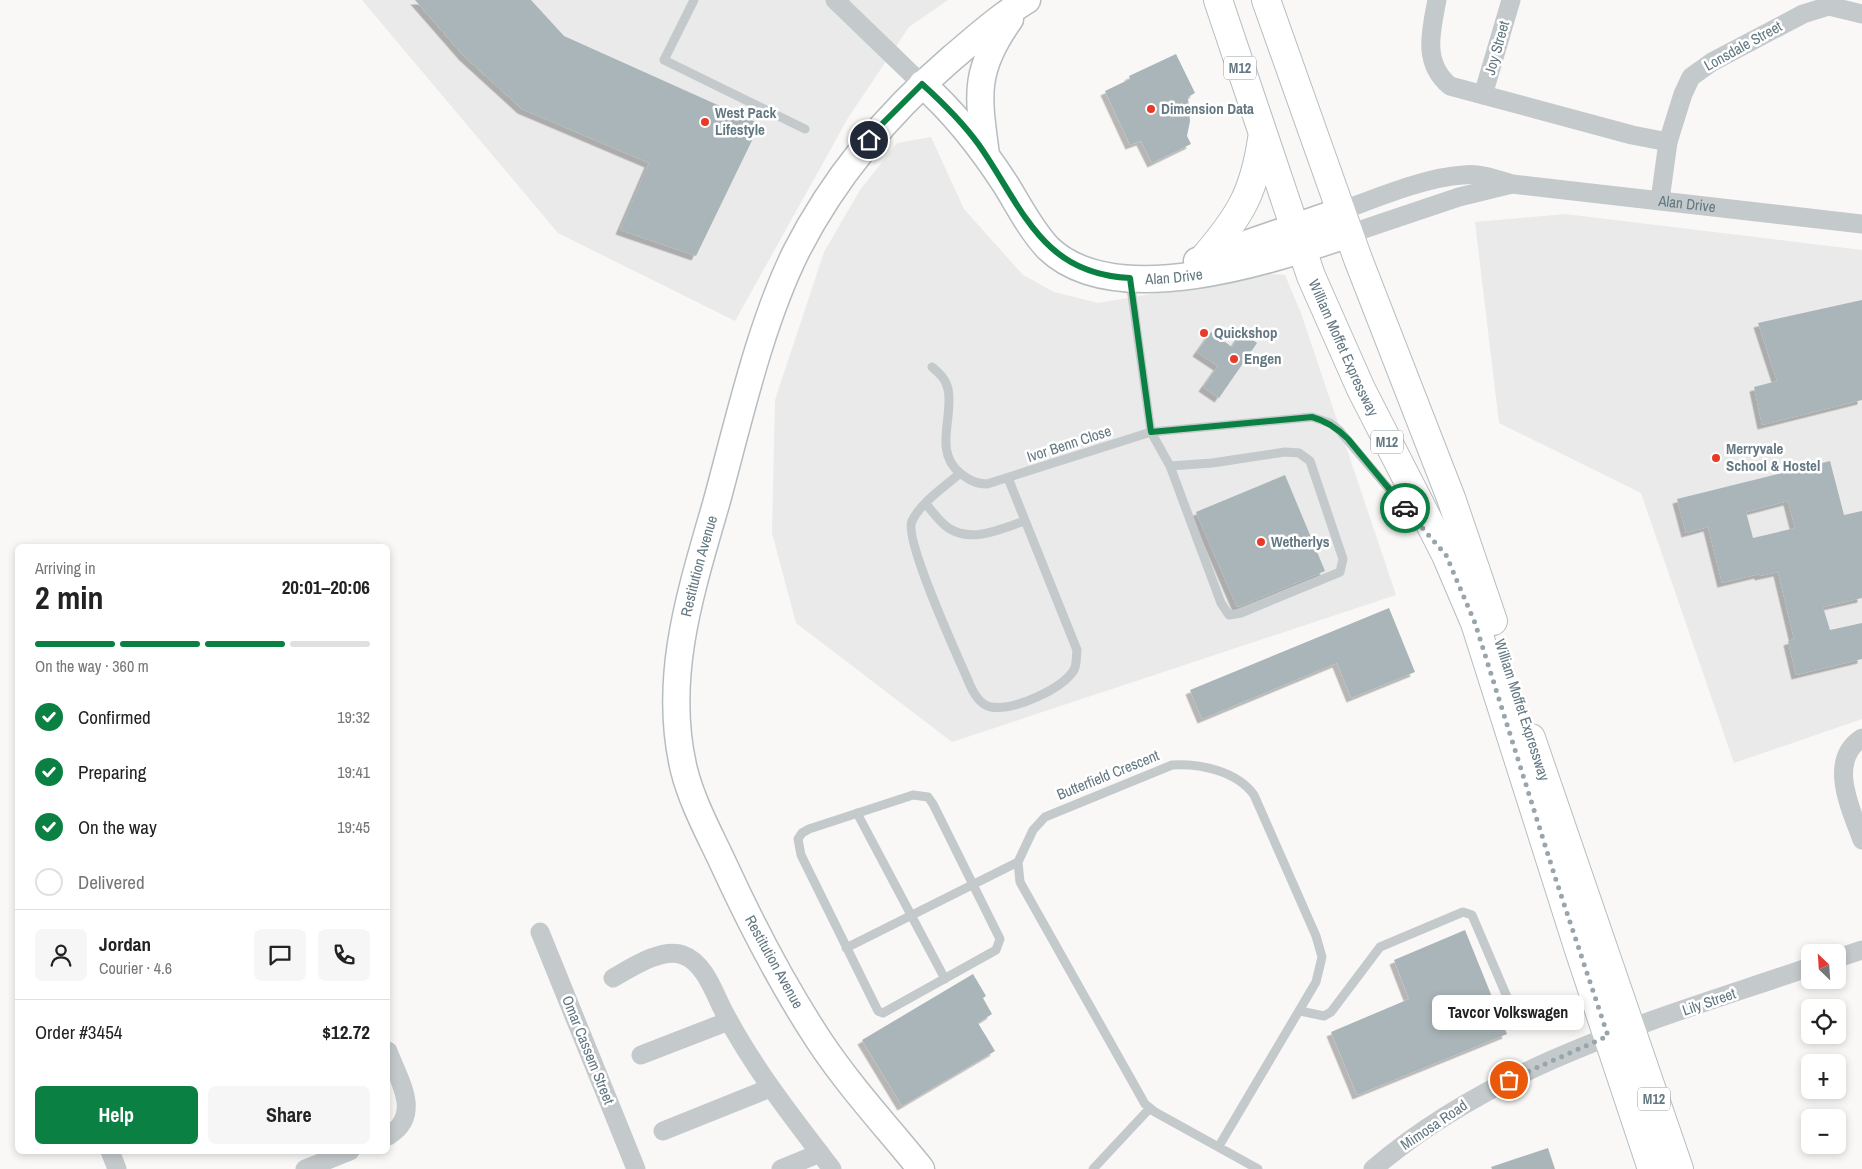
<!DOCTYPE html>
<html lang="en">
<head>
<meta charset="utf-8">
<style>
  body { margin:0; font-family:"Archivo Narrow",sans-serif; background:#f6f6f6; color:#222; height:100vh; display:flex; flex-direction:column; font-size:19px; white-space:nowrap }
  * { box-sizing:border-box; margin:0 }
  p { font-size:16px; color:#767676 }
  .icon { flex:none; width:28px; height:28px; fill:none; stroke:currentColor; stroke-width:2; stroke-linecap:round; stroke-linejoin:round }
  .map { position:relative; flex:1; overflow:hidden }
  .sheet { position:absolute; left:15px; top:544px; width:375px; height:610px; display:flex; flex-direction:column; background:#fff; border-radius:8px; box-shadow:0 2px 8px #0003 }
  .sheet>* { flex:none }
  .needle { width:32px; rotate:335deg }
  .controls { position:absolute; left:1801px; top:944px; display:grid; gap:10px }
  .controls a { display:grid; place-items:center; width:45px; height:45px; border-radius:8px; background:#fff; box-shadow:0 2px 8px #0003; font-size:25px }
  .pin { position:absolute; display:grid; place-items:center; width:42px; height:42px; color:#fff; margin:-21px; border:2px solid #fff; border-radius:50%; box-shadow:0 1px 5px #0007 }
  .courier { position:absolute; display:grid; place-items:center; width:50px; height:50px; margin:-25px; border:4px solid #0b8043; border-radius:50%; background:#fff; color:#222; box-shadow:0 1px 6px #0007 }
  .bubble { position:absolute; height:35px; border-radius:8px; background:#fff; box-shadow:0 2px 8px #0003; font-size:16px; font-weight:700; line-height:35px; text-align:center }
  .headline em { font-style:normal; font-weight:700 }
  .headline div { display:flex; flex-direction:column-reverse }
  .headline { display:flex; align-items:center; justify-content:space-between; height:85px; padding:0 20px }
  h1 { font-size:32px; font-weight:700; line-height:38px }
  .bar { display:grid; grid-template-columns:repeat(4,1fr); gap:8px 5px; align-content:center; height:60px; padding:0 20px }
  .bar i { height:6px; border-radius:4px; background:#e0e0e0 }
  .bar .selected { background:#0b8043 }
  .bar p { grid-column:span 4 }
  .line { display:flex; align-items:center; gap:12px; padding:0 20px; border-top:1px solid #e0e0e0 }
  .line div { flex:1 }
  .round { display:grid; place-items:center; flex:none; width:52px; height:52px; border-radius:8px; background:#f6f6f6 }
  ol { padding:0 20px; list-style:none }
  li { display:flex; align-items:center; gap:15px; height:55px }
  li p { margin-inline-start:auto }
  li .icon { padding:5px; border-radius:50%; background:#0b8043; color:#fff; stroke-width:4 }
  li:last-child { color:#767676 }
  li i { width:28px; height:28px; border:2px solid #e0e0e0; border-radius:50% }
  .cta { display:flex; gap:10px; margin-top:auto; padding:10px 20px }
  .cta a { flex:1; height:58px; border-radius:8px; background:#0b8043; color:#fff; font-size:20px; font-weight:700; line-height:58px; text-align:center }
  .cta a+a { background:#f6f6f6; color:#222 }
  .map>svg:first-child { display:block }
  .built { fill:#e9eae9 }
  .building { fill:#aab5b9; fill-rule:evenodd; filter:url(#shadow) }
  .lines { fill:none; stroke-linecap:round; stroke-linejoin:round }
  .secondary-casing { stroke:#b6bdc0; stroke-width:29 }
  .primary-casing { stroke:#b7bdc0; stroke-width:30 }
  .lane { stroke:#c4c9cc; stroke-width:9 }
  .street { stroke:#c4c9cc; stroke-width:19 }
  .secondary { stroke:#fff; stroke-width:26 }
  .primary { stroke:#fff; stroke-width:28 }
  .done { stroke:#98a5ab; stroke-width:5; stroke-dasharray:0 9 }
  .route { stroke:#0b8043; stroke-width:6 }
  .poi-dot { fill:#e83a26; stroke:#fff; stroke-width:2 }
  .labels { text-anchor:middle; stroke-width:5; stroke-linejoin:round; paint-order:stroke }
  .shield { fill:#fff; stroke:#92a0a8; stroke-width:1 }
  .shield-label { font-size:14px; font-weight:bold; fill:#637882 }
  .street-label { font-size:15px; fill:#637882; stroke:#fff }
  .poi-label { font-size:15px; font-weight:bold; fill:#637882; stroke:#fff; text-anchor:start }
</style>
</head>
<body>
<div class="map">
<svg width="1862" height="1169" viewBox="0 0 1862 1169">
  <defs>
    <filter id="shadow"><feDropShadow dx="-4.5" dy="4.5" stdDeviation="0" flood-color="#0004"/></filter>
  </defs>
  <rect width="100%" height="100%" fill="#f9f8f6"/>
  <path class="built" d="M362 0H948L909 27 848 118 735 321 558 233Z
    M931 137 964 209 1023 275 1054 292 1098 303 1269 274 1285 275 1301 313 1396 595 952 742 796 623 772 533 775 400 824 252 860 190 897 143Z
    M1565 214 1862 250V719L1734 763 1641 493 1499 423 1475 222Z"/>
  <path class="building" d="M415 0H531L564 36 760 124 696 256 620 230 649 163 522 109 464 56Z
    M1176 54 1195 93 1188 97 1190 121 1187 136 1191 144 1152 163 1141 141 1130 145 1105 91 1130 79 1129 76Z
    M1862 300V400L1762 425 1754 387 1777 381 1758 323Z
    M1211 332 1232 347 1242 332 1257 343 1219 398 1203 387 1218 366 1197 352Z
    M1830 461 1844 515 1862 511V598L1823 607 1830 630 1862 623V659L1796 675 1788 641 1794 639 1778 572 1759 576V574L1722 583 1708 527 1686 533 1677 499ZM1788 501 1795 528 1753 538 1746 512Z
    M1285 475 1325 571 1237 607 1196 512Z
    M1389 608 1415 672 1351 698 1337 663 1202 719 1190 690Z
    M1465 930 1507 1034 1357 1095 1331 1032 1409 999 1394 960Z
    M973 974 986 996 983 998 992 1014 978 1023 995 1051 902 1106 862 1040Z
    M1548 1148 1555 1169H1492L1491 1167Z"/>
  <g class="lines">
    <defs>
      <g id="secondary">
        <path id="s2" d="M922 84C955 113 982 148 1006 185 1019 206 1031 230 1048 248 1115 313 1273 260 1349 234"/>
        <path d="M986 155C978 95 973 71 1010 19"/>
        <path d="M1197 261 1341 211"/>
        <path id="s3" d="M921 1169C887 1127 850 1087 820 1042 783 986 751 924 723 863 709 833 692 802 684 770 662 678 691 591 716 504 738 424 759 327 796 252 834 177 888 113 952 58 976 38 1000 16 1027 0"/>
      </g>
      <g id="primary">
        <path id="s4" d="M1218 0 1311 276 1361 389 1446 555 1475 623 1579 950 1652 1169"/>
        <path d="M1266 0 1358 259 1451 498 1493 621"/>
        <path d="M1204 258C1239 217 1254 194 1262 139"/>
        <path d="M1531 738 1679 1169"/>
      </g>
    </defs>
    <use href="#secondary" class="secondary-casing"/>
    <use href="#primary" class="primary-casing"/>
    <path class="lane" d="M694 0 664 60 805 129
      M1130 281 1151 432 1170 466 1221 603 1229 615 1241 613 1340 572 1343 559 1310 461 1299 453 1285 452 1212 463 1170 466
      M932 367C939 373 946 379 948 389 954 417 933 451 960 473 969 480 976 484 987 484L1151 432 1312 417 1330 423 1339 430 1416 521
      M960 473C945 487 921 502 912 521 903 539 960 661 970 685 974 694 980 705 991 707 1014 711 1062 689 1074 670 1077 664 1076 657 1077 650L1008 478
      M926 504C933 512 941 524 950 529 974 543 1002 528 1025 521
      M913 795 928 797 933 804 1000 939 996 950 883 1013 878 1011 801 855 798 839 802 833 809 829Z
      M857 813 945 979
      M846 948 1018 862
      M1300 1011 1324 1016 1331 1012 1380 947 1463 912 1472 915 1516 1018
      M1219 1146 1316 982 1322 957 1316 936 1254 795C1237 771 1199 763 1172 765L1045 817 1033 830 1018 862 1020 882 1145 1104 1155 1112 1258 1169
      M1093 1169 1150 1108"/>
    <g class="street">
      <path d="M835 0 922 84"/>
      <path d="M1437 0C1431 31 1422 63 1450 86L1632 135 1668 142"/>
      <path d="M1483 95 1511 0"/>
      <path d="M1660 200 1668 142 1683 94 1691 77 1712 62 1803 14 1829 6 1862 14"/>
      <path id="s1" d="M1341 211C1376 198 1426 177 1463 175 1480 173 1496 179 1512 184L1862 224"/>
      <path d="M1349 234 1459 197 1512 184"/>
      <path d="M1862 738C1826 761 1852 811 1862 840"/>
      <path d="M540 932 636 1169"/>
      <path d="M1838 958 1862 950"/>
      <path d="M613 978C631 968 662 947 683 955 703 962 713 989 721 1006 751 1065 792 1117 832 1169"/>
      <path d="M388 1051C399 1081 423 1115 388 1136"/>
      <path d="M641 1055 729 1021"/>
      <path d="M663 1131 770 1088"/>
      <path d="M110 1151 117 1169"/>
      <path d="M305 1169 350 1151"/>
      <path d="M781 1169 820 1153"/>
      <path d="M1373 1169C1498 1062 1658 1019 1810 967"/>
    </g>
    <use href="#secondary" class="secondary"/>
    <use href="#primary" class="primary"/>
  </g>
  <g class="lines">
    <path class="done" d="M1405 508 1446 555 1475 623 1556 880 1608 1036 1509 1080"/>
    <path class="route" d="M869 140 881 125 922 84C942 102 963 123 979 145 1023 208 1041 274 1130 278L1151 432 1312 417C1327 421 1337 428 1348 439L1405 508"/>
  </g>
  <g class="poi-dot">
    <circle cx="1151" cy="109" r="5"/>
    <circle cx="705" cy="122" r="5"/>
    <circle cx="1204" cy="333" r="5"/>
    <circle cx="1234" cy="359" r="5"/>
    <circle cx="1716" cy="458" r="5"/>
    <circle cx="1261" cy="542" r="5"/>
  </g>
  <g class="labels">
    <g class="shield">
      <rect x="1224" y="56.5" width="32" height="23" rx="4"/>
      <rect x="1371" y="430.5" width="32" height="23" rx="4"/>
      <rect x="1638" y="1087.5" width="32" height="23" rx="4"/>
    </g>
    <g class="shield-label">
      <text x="1240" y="73">M12</text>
      <text x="1387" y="447">M12</text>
      <text x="1654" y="1104">M12</text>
    </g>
    <g class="street-label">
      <text transform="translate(1743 46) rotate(-29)" y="5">Lonsdale Street</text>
      <text transform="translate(1497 48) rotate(-74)" y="5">Joy Street</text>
      <text dy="5" stroke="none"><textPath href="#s1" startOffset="354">Alan Drive</textPath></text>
      <text dy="5" stroke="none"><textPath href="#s2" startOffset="341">Alan Drive</textPath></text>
      <text dy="5" stroke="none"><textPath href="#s4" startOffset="370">William Moffet Expressway</textPath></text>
      <text transform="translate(1069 444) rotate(-18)" y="5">Ivor Benn Close</text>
      <text dy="5" stroke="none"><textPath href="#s3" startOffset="674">Restitution Avenue</textPath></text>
      <text transform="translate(1522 710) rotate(72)" y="5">William Moffet Expressway</text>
      <text transform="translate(1108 775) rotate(-22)" y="5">Butterfield Crescent</text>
      <text transform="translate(774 962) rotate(61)" y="5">Restitution Avenue</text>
      <text transform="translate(1709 1002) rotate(-19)" y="5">Lily Street</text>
      <text transform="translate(588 1050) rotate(68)" y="5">Omar Cassem Street</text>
      <text transform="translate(1434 1125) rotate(-34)" y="5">Mimosa Road</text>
    </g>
    <g class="poi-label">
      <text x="1161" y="114">Dimension Data</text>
      <text x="715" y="118">West Pack<tspan x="715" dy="17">Lifestyle</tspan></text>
      <text x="1214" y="338">Quickshop</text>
      <text x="1244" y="364">Engen</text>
      <text x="1726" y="454">Merryvale<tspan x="1726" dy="17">School &amp; Hostel</tspan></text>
      <text x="1271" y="547">Wetherlys</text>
    </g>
  </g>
</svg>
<div class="controls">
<a><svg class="needle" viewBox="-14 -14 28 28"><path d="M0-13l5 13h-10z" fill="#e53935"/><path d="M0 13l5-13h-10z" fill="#767676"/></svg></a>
<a><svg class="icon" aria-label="locate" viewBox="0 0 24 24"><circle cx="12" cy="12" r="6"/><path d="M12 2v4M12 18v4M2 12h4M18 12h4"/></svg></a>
<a>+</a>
<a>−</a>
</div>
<div class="pin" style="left:1509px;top:1080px;background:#ea580c"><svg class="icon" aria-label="bag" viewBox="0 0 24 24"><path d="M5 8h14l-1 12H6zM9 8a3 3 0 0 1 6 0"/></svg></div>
<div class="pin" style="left:869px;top:140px;background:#1f2937"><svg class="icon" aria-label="home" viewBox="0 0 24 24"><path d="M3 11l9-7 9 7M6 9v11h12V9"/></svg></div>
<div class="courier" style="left:1405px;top:508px"><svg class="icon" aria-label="car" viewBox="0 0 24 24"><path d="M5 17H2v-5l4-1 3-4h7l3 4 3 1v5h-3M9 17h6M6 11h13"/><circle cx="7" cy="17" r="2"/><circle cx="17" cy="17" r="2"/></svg></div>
<div class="bubble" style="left:1432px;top:995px;width:152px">Tavcor Volkswagen</div>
<section class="sheet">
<div class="headline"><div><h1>2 min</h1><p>Arriving in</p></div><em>20:01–20:06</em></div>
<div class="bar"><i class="selected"></i><i class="selected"></i><i class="selected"></i><i></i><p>On the way · 360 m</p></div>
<ol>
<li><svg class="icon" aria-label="check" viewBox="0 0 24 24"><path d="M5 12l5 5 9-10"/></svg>Confirmed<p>19:32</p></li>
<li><svg class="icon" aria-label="check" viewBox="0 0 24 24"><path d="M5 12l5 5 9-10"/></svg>Preparing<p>19:41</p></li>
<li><svg class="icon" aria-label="check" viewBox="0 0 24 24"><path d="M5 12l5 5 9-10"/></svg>On the way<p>19:45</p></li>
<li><i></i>Delivered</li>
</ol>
<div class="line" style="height:90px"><a class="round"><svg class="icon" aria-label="person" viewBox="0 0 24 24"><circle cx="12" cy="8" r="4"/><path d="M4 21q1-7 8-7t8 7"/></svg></a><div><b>Jordan</b><p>Courier · 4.6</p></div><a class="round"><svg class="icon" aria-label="chat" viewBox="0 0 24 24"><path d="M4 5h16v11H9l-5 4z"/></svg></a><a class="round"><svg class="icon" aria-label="phone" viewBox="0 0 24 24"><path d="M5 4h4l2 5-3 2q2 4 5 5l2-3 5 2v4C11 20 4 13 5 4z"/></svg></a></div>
<div class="line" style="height:65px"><div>Order #3454</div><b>$12.72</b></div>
<div class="cta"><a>Help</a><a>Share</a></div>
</section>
</div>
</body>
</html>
